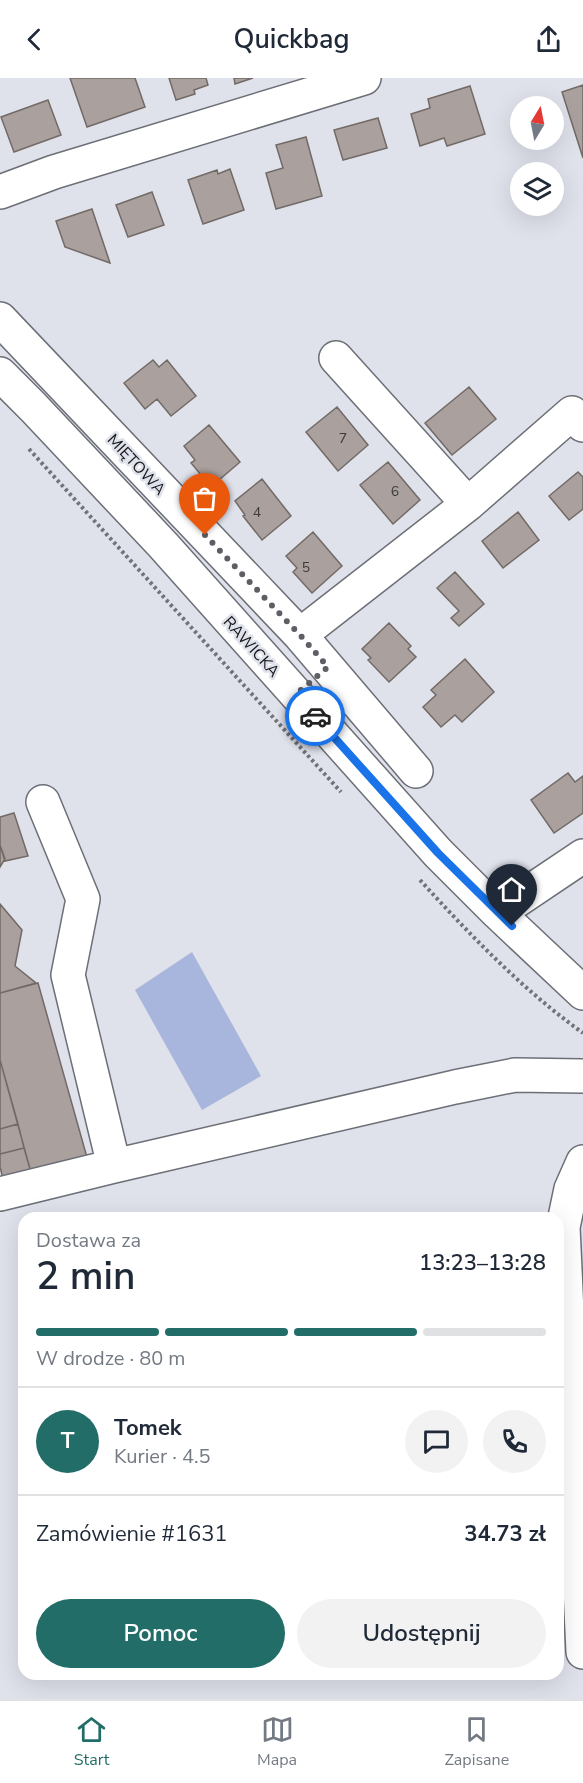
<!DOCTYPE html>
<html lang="pl">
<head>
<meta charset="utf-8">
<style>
  body { margin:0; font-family:"Nunito Sans",sans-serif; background:#f2f2f3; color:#1f2937; height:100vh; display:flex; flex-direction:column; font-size:22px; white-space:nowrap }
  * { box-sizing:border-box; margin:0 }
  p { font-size:20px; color:#747a83 }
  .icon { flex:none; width:33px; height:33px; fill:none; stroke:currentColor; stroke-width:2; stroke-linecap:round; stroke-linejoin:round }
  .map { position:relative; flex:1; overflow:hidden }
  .panel { position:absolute; left:18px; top:1134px; width:546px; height:468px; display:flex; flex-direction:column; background:#fff; border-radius:18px; box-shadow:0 6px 24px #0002 }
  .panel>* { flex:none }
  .needle { width:39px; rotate:10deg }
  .buttons { position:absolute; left:510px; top:18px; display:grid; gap:12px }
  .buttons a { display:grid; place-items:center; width:54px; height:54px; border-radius:50%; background:#fff; box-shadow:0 6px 24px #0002; font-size:30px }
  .pin { position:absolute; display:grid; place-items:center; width:51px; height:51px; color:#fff; margin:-62px -26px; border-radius:50% 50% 50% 0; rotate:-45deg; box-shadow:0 0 6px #0007 }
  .pin .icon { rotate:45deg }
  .courier { position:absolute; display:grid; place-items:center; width:60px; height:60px; margin:-30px; border:4px solid #1a73e8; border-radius:50%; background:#fff; color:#222; box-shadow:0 2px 8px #0007 }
  .head em { font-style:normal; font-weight:600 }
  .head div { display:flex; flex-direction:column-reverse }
  .head { display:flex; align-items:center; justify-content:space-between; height:102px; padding:0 18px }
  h1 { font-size:39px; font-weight:600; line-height:45px }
  .bar { display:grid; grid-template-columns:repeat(4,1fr); gap:9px 6px; align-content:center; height:72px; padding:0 18px }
  .bar i { height:8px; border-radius:4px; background:#e0e1e3 }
  .bar .current { background:#236d68 }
  .bar p { grid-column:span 4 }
  .line { display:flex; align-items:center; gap:15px; padding:0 18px; border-top:2px solid #e0e1e3 }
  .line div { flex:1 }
  .round { display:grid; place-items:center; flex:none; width:63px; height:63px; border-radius:32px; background:#f2f2f3 }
  .button { display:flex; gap:12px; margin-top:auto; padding:12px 18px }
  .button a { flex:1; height:69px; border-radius:36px; background:#236d68; color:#fff; font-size:24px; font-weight:600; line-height:69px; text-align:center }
  .button a+a { background:#f2f2f3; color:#1f2937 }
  header { display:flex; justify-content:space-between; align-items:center; height:78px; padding:0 18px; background:#fff; font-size:27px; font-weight:600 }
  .menu { display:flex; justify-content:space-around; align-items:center; height:84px; border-top:2px solid #e0e1e3; background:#fff; font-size:16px; color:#747a83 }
  .menu a { display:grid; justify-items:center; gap:3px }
  .menu .current { color:#236d68 }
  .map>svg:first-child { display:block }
  .green { fill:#a8b5dc }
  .building { fill:#aaa09d; stroke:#726a66; stroke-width:1.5 }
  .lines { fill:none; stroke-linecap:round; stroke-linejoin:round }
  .minor-casing { stroke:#6d6f77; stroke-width:36 }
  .path { stroke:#717379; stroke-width:4; stroke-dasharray:3 3; stroke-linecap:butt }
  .minor { stroke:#fff; stroke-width:33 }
  .done { stroke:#5d5f64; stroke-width:6; stroke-dasharray:0 10.8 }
  .route { stroke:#1a73e8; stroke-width:8 }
  .labels { text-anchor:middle; stroke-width:5; stroke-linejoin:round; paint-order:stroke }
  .number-label { font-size:14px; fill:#3c3a3c }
  .street-label { font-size:16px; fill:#17181b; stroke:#dfe2eb }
</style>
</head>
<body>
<header><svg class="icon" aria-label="back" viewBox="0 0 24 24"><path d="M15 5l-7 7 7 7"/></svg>Quickbag<svg class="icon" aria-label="share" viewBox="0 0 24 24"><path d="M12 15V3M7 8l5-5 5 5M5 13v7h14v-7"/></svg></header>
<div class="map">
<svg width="583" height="1621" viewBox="0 0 583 1621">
  <rect width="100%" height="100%" fill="#dfe2eb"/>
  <path class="green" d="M192 874 261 998 202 1032 135 912Z"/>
  <path class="building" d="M70 0H135L145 29 87 49Z
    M169 0H206L208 7 194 12 195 16 176 22Z
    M234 0H253L235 6Z
    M583 7V80L562 14Z
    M470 8 485 56 447 68 444 60 420 68 411 36 430 30 428 21Z
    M48 22 61 57 14 74 1 39Z
    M378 40 387 70 343 82 334 52Z
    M306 59 322 118 276 131 266 95 283 90 276 67Z
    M230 91 244 132 203 146 188 102 217 92 218 96Z
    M152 114 164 147 128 159 116 127Z
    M92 131 110 185 65 169 56 143Z
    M153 282 159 289 167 282 196 318 171 338 157 321 145 331 124 305Z
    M469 309 496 341 452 377 425 345Z
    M337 329 368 367 338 393 306 354Z
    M209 347 240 384 211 409 191 385 195 382 184 368Z
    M388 384 420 422 393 446 360 407Z
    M578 394 583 399V431L569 442 549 418Z
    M262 401 291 438 262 462 243 438 245 437 235 423Z
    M518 434 539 462 503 490 482 463Z
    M313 454 342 488 312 515 293 494 297 490 286 478Z
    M455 494 484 526 459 548 451 540 459 533 437 510Z
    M389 545 411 568 408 571 416 579 389 604 368 582 371 580 362 571Z
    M465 581 494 614 462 644 455 637 441 649 423 629 436 617 431 612Z
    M568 695 575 704 583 698V735L554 755 531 722Z
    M14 735 28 778 5 783 0 767V739Z
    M0 767 5 781 0 789Z
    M0 826 22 852 15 888 36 905 0 915Z
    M38 905 88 1083 32 1098 0 982V915Z
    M0 982 18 1046 0 1051Z
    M18 1046 24 1070 0 1076V1051Z
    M24 1070 32 1098 4 1105 0 1089V1076Z"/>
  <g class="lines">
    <defs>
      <path id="minor" d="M0 114 54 94 364 0
        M0 241 300 557 416 693
        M336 280 468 426
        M0 296 33 329 163 467 438 775 498 835 583 915
        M300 557 468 426 572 335 583 347
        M43 724 83 821 68 897 114 1088
        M498 835 583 778
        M583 1084 571 1111 563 1149 583 1574
        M0 1116 114 1088 455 1009 515 997 583 998"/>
    </defs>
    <use href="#minor" class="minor-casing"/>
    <path class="path" d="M29 371 341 714
      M420 802C470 857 523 912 583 955"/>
    <use href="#minor" class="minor"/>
  </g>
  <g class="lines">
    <path class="done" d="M205 457 300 557 328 589 295 617 315 638"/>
    <path class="route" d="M315 638 438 775 512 848"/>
  </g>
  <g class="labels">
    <g class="number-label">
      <text x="343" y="365">7</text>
      <text x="395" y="418">6</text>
      <text x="257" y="439">4</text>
      <text x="306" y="494">5</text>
    </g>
    <g class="street-label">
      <text transform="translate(137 386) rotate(47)" y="6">MIĘTOWA</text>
      <text transform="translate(252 568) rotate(48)" y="6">RAWICKA</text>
    </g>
  </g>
</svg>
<div class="buttons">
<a><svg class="needle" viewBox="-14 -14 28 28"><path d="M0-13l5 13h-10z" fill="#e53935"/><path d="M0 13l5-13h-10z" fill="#747a83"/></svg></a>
<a><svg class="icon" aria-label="layers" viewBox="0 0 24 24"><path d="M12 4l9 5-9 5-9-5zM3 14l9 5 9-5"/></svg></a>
</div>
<div class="pin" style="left:205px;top:457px;background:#ea580c"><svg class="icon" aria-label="bag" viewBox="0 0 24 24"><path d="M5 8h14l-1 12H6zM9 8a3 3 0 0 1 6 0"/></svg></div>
<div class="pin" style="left:512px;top:848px;background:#1f2937"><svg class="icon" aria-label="home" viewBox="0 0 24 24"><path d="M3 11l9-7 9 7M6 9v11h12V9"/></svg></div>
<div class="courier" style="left:315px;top:638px"><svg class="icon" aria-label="car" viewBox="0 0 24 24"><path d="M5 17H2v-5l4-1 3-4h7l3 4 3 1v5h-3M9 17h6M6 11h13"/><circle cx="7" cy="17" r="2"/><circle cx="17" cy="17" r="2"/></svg></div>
<section class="panel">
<div class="head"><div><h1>2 min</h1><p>Dostawa za</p></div><em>13:23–13:28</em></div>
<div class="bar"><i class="current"></i><i class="current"></i><i class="current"></i><i></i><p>W drodze · 80 m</p></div>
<div class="line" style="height:108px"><b class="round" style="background:#236d68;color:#fff">T</b><div><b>Tomek</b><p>Kurier · 4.5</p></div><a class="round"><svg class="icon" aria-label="chat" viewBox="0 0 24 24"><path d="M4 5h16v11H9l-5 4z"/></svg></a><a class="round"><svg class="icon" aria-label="phone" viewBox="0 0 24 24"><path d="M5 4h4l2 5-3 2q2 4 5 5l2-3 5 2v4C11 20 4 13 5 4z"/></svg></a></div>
<div class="line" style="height:78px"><div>Zamówienie #1631</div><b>34.73 zł</b></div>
<div class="button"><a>Pomoc</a><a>Udostępnij</a></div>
</section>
</div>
<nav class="menu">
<a class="current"><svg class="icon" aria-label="home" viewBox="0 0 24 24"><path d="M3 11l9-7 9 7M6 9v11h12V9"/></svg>Start</a>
<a><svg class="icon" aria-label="map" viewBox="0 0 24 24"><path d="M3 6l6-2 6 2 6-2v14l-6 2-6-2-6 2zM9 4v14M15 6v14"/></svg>Mapa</a>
<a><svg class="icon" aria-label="saved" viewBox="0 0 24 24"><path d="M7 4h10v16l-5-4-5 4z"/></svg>Zapisane</a>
</nav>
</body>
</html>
